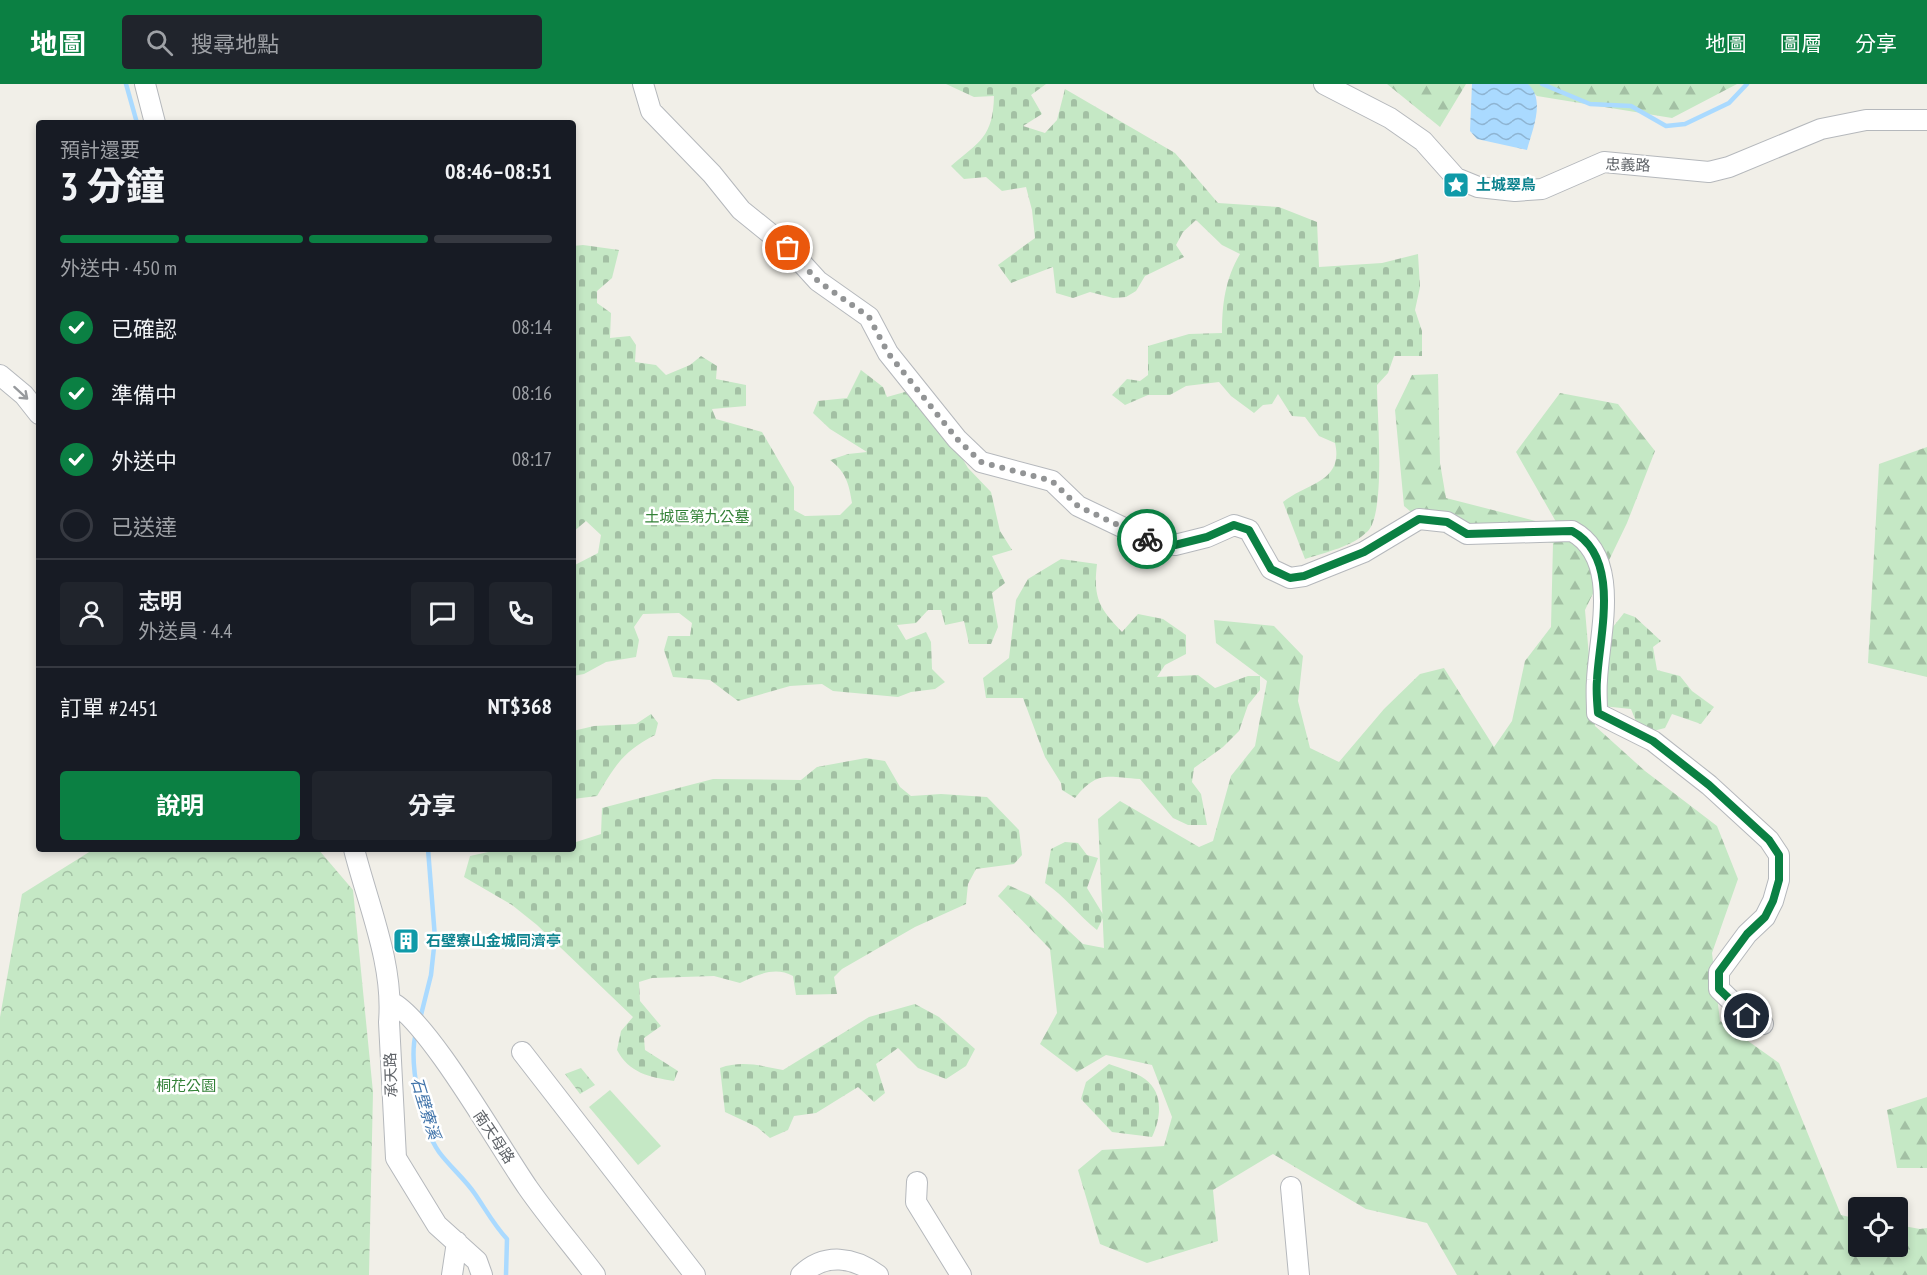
<!DOCTYPE html>
<html lang="zh-TW">
<head>
<meta charset="utf-8">
<style>
  body { margin:0; font-family:"PT Sans Narrow","Noto Sans TC",sans-serif; background:#20242c; color:#f1f3f6; height:100vh; display:flex; flex-direction:column; font-size:22px; white-space:nowrap }
  * { box-sizing:border-box; margin:0 }
  p { font-size:20px; color:#9ea1a6 }
  .icon { flex:none; width:33px; height:33px; fill:none; stroke:currentColor; stroke-width:2; stroke-linecap:round; stroke-linejoin:round }
  .map { position:relative; flex:1; overflow:hidden }
  .side { position:absolute; left:36px; top:36px; width:540px; height:732px; display:flex; flex-direction:column; background:#171b24; border-radius:6px; box-shadow:0 3px 9px #0003 }
  .side>* { flex:none }
  .tools { position:absolute; left:1848px; top:1113px; display:grid; gap:12px }
  .tools a { display:grid; place-items:center; width:60px; height:60px; border-radius:6px; background:#171b24; box-shadow:0 3px 9px #0003; font-size:30px }
  .pin { position:absolute; display:grid; place-items:center; width:51px; height:51px; color:#fff; margin:-26px; border:3px solid #fff; border-radius:50%; box-shadow:0 2px 6px #0007 }
  .courier { position:absolute; display:grid; place-items:center; width:60px; height:60px; margin:-30px; border:4px solid #0b8043; border-radius:50%; background:#fff; color:#222; box-shadow:0 2px 8px #0007 }
  .overview em { font-style:normal; font-weight:700 }
  .overview div { display:flex; flex-direction:column-reverse }
  .overview { display:flex; align-items:center; justify-content:space-between; height:102px; padding:0 24px }
  h1 { font-size:39px; font-weight:700; line-height:45px }
  .bar { display:grid; grid-template-columns:repeat(4,1fr); gap:9px 6px; align-content:center; height:72px; padding:0 24px }
  .bar i { height:8px; border-radius:4px; background:#363941 }
  .bar .selected { background:#0b8043 }
  .bar p { grid-column:span 4 }
  .line { display:flex; align-items:center; gap:15px; padding:0 24px; border-top:2px solid #363941 }
  .line div { flex:1 }
  .round { display:grid; place-items:center; flex:none; width:63px; height:63px; border-radius:6px; background:#20242c }
  ol { padding:0 24px; list-style:none }
  li { display:flex; align-items:center; gap:18px; height:66px }
  li p { margin-inline-start:auto }
  li .icon { padding:6px; border-radius:50%; background:#0b8043; color:#fff; stroke-width:4 }
  li:last-child { color:#9ea1a6 }
  li i { width:33px; height:33px; border:3px solid #363941; border-radius:50% }
  .primary-button { display:flex; gap:12px; margin-top:auto; padding:12px 24px }
  .primary-button a { flex:1; height:69px; border-radius:6px; background:#0b8043; color:#fff; font-size:24px; font-weight:700; line-height:69px; text-align:center }
  .primary-button a+a { background:#20242c; color:#f1f3f6 }
  header { display:flex; align-items:center; gap:36px; box-sizing:border-box; height:84px; padding:0 30px; background:#0b8043; color:#fff }
  header strong { font-size:28px }
  nav { display:flex; gap:33px; margin-inline-start:auto; font-size:21px }
  .search { width:420px; height:54px; background:#20242c; display:flex; align-items:center; gap:15px; box-sizing:border-box; padding:0 21px; border-radius:6px; color:#9ea1a6; font-size:22px }
  .map>svg:first-child { display:block }
  .forest { fill:url(#forest-firs) }
  .cemetery { fill:url(#cemetery-stones) }
  .park { fill:url(#park-crowns) }
  .pitch { fill:#c5e8c5 }
  .water { fill:url(#water-waves) }
  .lines { fill:none; stroke-linecap:round; stroke-linejoin:round }
  .stream { stroke:#aadaff; stroke-width:4.5 }
  .minor-casing { stroke:#b5b8bc; stroke-width:22 }
  .minor { stroke:#fff; stroke-width:20 }
  .oneway { stroke:#979a9d }
  .done { stroke:#929495; stroke-width:6; stroke-dasharray:0 10.8 }
  .route { stroke:#0b8043; stroke-width:8 }
  .labels { text-anchor:middle; stroke-width:5; stroke-linejoin:round; paint-order:stroke }
  .street-label { font-size:15px; fill:#5f6368; stroke:#fff }
  .culture-label { font-size:15px; font-weight:bold; fill:#0d838f; stroke:#fff; text-anchor:start }
  .park-label { font-size:15px; fill:#348238; stroke:#fff }
  .water-label { font-size:16px; font-style:italic; fill:#4174aa; stroke:#fff }
</style>
</head>
<body>
<header>
<strong>地圖</strong>
<div class="search"><svg class="icon" aria-label="search" viewBox="0 0 24 24"><circle cx="10" cy="10" r="6"/><path d="M15 15l6 6"/></svg>搜尋地點</div>
<nav><a>地圖</a><a>圖層</a><a>分享</a></nav>
</header>
<div class="map">
<svg width="1927" height="1191" viewBox="0 0 1927 1191">
  <defs>
    <pattern id="forest-firs" width="22" height="20" patternUnits="userSpaceOnUse" patternTransform="scale(1.5)"><rect width="22" height="20" fill="#c5e8c5"/><path d="M5 1l3.5 6h-7zM16 11l3.5 6h-7z" fill="#a3c0a4"/></pattern>
    <pattern id="cemetery-stones" width="16" height="16" patternUnits="userSpaceOnUse" patternTransform="scale(1.5)"><rect width="16" height="16" fill="#c5e8c5"/><path d="M2 7V4a2 2 0 0 1 4 0v3zM10 15v-3a2 2 0 0 1 4 0v3z" fill="#a3c0a4"/></pattern>
    <pattern id="park-crowns" width="20" height="18" patternUnits="userSpaceOnUse" patternTransform="scale(1.5)"><rect width="20" height="18" fill="#c5e8c5"/><path d="M2 6a3 3 0 1 1 6 0M12 15a3 3 0 1 1 6 0" fill="none" stroke="#a3c0a4"/></pattern>
    <pattern id="water-waves" width="16" height="10" patternUnits="userSpaceOnUse" patternTransform="scale(1.5)"><rect width="16" height="10" fill="#aadaff"/><path d="M0 5q4-4 8 0t8 0" fill="none" stroke="#8eb4d2"/></pattern>
  </defs>
  <rect width="100%" height="100%" fill="#f1efe8"/>
  <path class="forest" d="M1387 0H1466L1440 43Z
    M1524 0H1737L1672 34 1537 12Z
    M1438 290 1440 379 1446 414 1559 443 1516 368 1560 309 1618 320 1655 367 1627 439 1585 526 1595 642 1645 687 1717 742 1738 795 1712 869 1720 937 1779 979 1841 1131 1858 1135V1162H1898V1141L1920 1145 1927 1144V1191H1457L1427 1139 1366 1125 1273 1070 1213 1106 1218 1157 1147 1179 1100 1160 1078 1086 1102 1066 1164 1062 1172 1033 1152 981 1106 971 1077 988 1040 960 1057 929 1050 865 998 812 1008 801 1030 811 1083 860 1104 864 1098 735 1120 717 1199 763 1213 757 1231 692 1255 662 1267 597 1216 559 1214 536 1274 542 1303 572 1298 617 1310 664 1339 678 1384 625 1420 590 1444 584 1494 663 1512 637 1525 577 1551 543 1553 459 1496 449 1430 444 1404 422 1395 326 1412 291Z
    M1927 363V593L1868 579 1879 380Z
    M1927 1013V1084H1897L1887 1026Z"/>
  <path class="cemetery" d="M946 0H1046L1031 11 1042 30 1023 42 1045 49 1057 36 1065 5 1175 69 1218 119 1279 123 1317 138 1319 183 1382 179 1418 170 1420 203 1415 226 1422 247V272H1394L1388 289 1377 301C1377 329 1386 428 1368 447 1352 463 1326 468 1305 475L1283 418C1307 399 1344 398 1335 359L1319 352 1305 333 1292 332 1278 310 1272 320 1263 321 1254 329 1231 312 1219 298 1186 302 1170 311H1148L1125 321 1112 311 1127 295 1140 297 1148 291V262L1189 250 1222 249C1222 221 1225 195 1240 170L1222 161 1196 136 1183 148 1176 161 1184 173 1145 192 1136 207 1126 213 1113 214 1090 208 1073 214 1056 209 1053 183 1011 199 998 181 1035 154 1032 126 1026 103 1002 107 986 93 964 95 951 82C980 57 993 53 994 12L974 13Z
    M583 161 619 166 612 194 597 207V219L611 229 610 254 630 252 636 261 635 278 656 281 666 291 690 281 701 272 717 282 716 295 746 301V322L712 325 716 335 762 348 794 403V426L805 432 840 431 852 419C849 400 846 388 830 376L848 370 867 368 830 345 813 329 818 317 847 314 861 286 883 303 887 313 912 306 949 352 968 384 991 408 1000 447 1012 466 992 472 1005 499 992 509 998 543 991 560H969L964 537 945 541 941 526H928L916 539 897 541 906 556 926 548 931 558 932 585 945 598 935 605 911 608 898 613 833 607 822 600 790 602 738 617 710 596 673 593 664 566 668 552H690L692 539 679 529 643 530 634 543 639 556 636 573 606 578 584 590 573 592V482L598 469 601 451 586 437 573 448V162Z
    M1061 475 1097 480C1093 514 1099 524 1122 548L1138 530 1163 535 1186 551V570L1165 581 1157 593 1198 591 1215 604 1248 592H1260V606L1248 621 1239 647 1223 663 1194 684 1192 698 1201 710 1207 741H1188L1173 734 1140 695C1106 693 1098 686 1075 714L1062 706 1061 699 1045 673 1023 614H986L983 594 1009 574 1016 516 1028 495Z
    M1624 529 1635 533 1661 557 1653 563 1657 586 1680 592 1692 607 1714 623 1701 640 1672 630 1665 644 1641 650 1631 625 1602 622 1609 548Z
    M651 630 658 639 655 651C622 668 615 682 597 712L573 715V647L594 642 636 640Z
    M866 674 885 677 900 703 911 712 941 710 987 713 1019 746 1022 771 1014 780 976 785 968 800 966 820 915 843 842 885 834 893 837 910 796 911 793 892C775 882 757 891 740 899L714 892 652 894 639 898 640 917 661 942 644 954 645 966 678 987 674 997C649 993 629 989 617 966L621 947 633 933 537 841 512 821 464 793 470 772 502 765H573V759L601 750 602 724 713 695 801 696 817 683Z
    M1065 758 1078 759 1087 771 1098 774 1087 804 1104 832 1097 846C1078 831 1065 812 1045 799L1051 765Z
    M915 920 939 933 975 965 966 982 946 995 918 984 898 964 876 980 885 1009 874 1018 858 1003 816 1029 794 1032 788 1046 770 1054 757 1043 725 1028 720 984C742 976 762 982 783 986L869 933Z
    M1109 980C1119 984 1136 988 1145 995 1164 1009 1161 1034 1152 1053L1112 1048 1081 1015 1086 998Z"/>
  <path class="park" d="M94 765H318L353 806 373 1008 369 1191H0V933L22 810Z
    M581 984 595 1001 580 1010 565 990Z"/>
  <path class="pitch" d="M610 1006 661 1062 638 1081 589 1023Z"/>
  <path class="water" d="M1472 0H1528C1546 16 1532 46 1527 66L1477 55 1470 47Z"/>
  <g class="lines">
    <path class="stream" d="M126 0 137 39
      M1542 0 1590 20 1631 22 1666 42 1685 40 1729 19 1747 0
      M420 935 431 891 435 854 428 765
      M416 949C408 978 422 1044 439 1068 450 1083 465 1095 475 1110 486 1126 494 1141 507 1155L506 1191"/>
    <defs>
      <path id="minor" d="M145 0 155 39
        M643 0 651 27 712 90 741 126 788 164 818 197 869 233 888 269 957 355 981 378 1052 397 1078 422 1145 454 1175 461 1207 453 1234 441 1249 446 1271 485 1290 494 1304 492 1364 468 1419 435 1447 438 1467 450 1572 447C1622 474 1599 551 1597 596 1596 607 1597 618 1597 629L1653 657 1709 701 1769 756 1779 771V796L1773 817 1765 833 1747 850 1719 888V905L1747 932 1763 940
        M1324 0 1390 34 1423 57 1456 94 1478 103 1515 107 1542 105 1604 78 1709 88 1729 83 1821 45 1866 36H1927
        M0 291 24 311 39 330
        M354 765C368 821 394 880 389 938L396 1074 437 1141 477 1177 482 1191
        M391 918C428 936 500 1064 528 1104 549 1134 573 1162 595 1191
        M522 968 695 1191
        M917 1098 916 1118 961 1191
        M1291 1103 1299 1191
        M452 1191 457 1158
        M801 1191C825 1168 854 1173 878 1191"/>
    </defs>
    <use href="#minor" class="minor-casing"/>
    <use href="#minor" class="minor"/>
  </g>
  <defs><path id="oneway-shaft" d="M-6 0H5M1.5-3L5.5 0L1.5 3" fill="none" stroke-width="1.6" stroke-linecap="round" stroke-linejoin="round" transform="scale(1.5)"/></defs>
  <use class="oneway" href="#oneway-shaft" transform="translate(21 309) rotate(42)"/>
  <g class="lines">
    <path class="done" d="M788 164 818 197 869 233 888 269 957 355 981 378 1052 397 1078 422 1147 455"/>
    <path class="route" d="M1147 455 1175 461 1207 453 1234 441 1249 446 1271 485 1290 494 1304 492 1364 468 1419 435 1447 438 1467 450 1572 447C1622 474 1599 552 1597 596 1596 607 1597 618 1598 629L1653 657 1709 701 1769 756 1779 771V796L1773 817 1765 833 1747 850 1719 888V905L1747 932"/>
  </g>
  <defs>
    <symbol id="sight-square" viewBox="-11 -11 22 22"><rect x="-9" y="-9" width="18" height="18" rx="4" fill="#0f9aa8" stroke="#fff"/><path d="M0-6L1.8-2.2L6-1.7L2.9 1.2L3.7 5.4L0 3.3L-3.7 5.4L-2.9 1.2L-6-1.7L-1.8-2.2Z" fill="#fff"/></symbol>
    <symbol id="building-square" viewBox="-11 -11 22 22"><rect x="-9" y="-9" width="18" height="18" rx="4" fill="#0f9aa8" stroke="#fff"/><path d="M-4-6H4V6H1V3H-1V6H-4ZM-2.5-4.3h1.7v1.8h-1.7ZM.8-4.3h1.7v1.8H.8ZM-2.5-1h1.7V.8h-1.7ZM.8-1h1.7V.8H.8Z" fill="#fff"/></symbol>
  </defs>
  <g fill-rule="evenodd">
    <use href="#sight-square" x="1441" y="86" width="30" height="30"/>
    <use href="#building-square" x="391" y="842" width="30" height="30"/>
  </g>
  <g class="labels">
    <g class="street-label">
      <text transform="translate(1628 81) rotate(2)" y="5">忠義路</text>
      <text transform="translate(391 991) rotate(-92)" y="5">承天路</text>
      <text transform="translate(494 1053) rotate(56)" y="5">南天母路</text>
    </g>
    <g class="culture-label">
      <text x="1476" y="106">土城翠鳥</text>
      <text x="426" y="862">石壁寮山金城同濟亭</text>
    </g>
    <g class="park-label">
      <text x="697" y="438">土城區第九公墓</text>
      <text x="186" y="1007">桐花公園</text>
    </g>
    <g class="water-label">
      <text transform="translate(426 1024) rotate(73)" y="6">石壁寮溪</text>
    </g>
  </g>
</svg>
<div class="tools">
<a><svg class="icon" aria-label="locate" viewBox="0 0 24 24"><circle cx="12" cy="12" r="6"/><path d="M12 2v4M12 18v4M2 12h4M18 12h4"/></svg></a>
</div>
<div class="pin" style="left:788px;top:164px;background:#ea580c"><svg class="icon" aria-label="bag" viewBox="0 0 24 24"><path d="M5 8h14l-1 12H6zM9 8a3 3 0 0 1 6 0"/></svg></div>
<div class="pin" style="left:1747px;top:932px;background:#1f2937"><svg class="icon" aria-label="home" viewBox="0 0 24 24"><path d="M3 11l9-7 9 7M6 9v11h12V9"/></svg></div>
<div class="courier" style="left:1147px;top:455px"><svg class="icon" aria-label="bike" viewBox="0 0 24 24"><circle cx="6" cy="16" r="4"/><circle cx="18" cy="16" r="4"/><path d="M6 16l4-8h5l3 8M10 8l3 8H6M13 5h3"/></svg></div>
<section class="side">
<div class="overview"><div><h1>3 分鐘</h1><p>預計還要</p></div><em>08:46–08:51</em></div>
<div class="bar"><i class="selected"></i><i class="selected"></i><i class="selected"></i><i></i><p>外送中 · 450 m</p></div>
<ol>
<li><svg class="icon" aria-label="check" viewBox="0 0 24 24"><path d="M5 12l5 5 9-10"/></svg>已確認<p>08:14</p></li>
<li><svg class="icon" aria-label="check" viewBox="0 0 24 24"><path d="M5 12l5 5 9-10"/></svg>準備中<p>08:16</p></li>
<li><svg class="icon" aria-label="check" viewBox="0 0 24 24"><path d="M5 12l5 5 9-10"/></svg>外送中<p>08:17</p></li>
<li><i></i>已送達</li>
</ol>
<div class="line" style="height:108px"><a class="round"><svg class="icon" aria-label="person" viewBox="0 0 24 24"><circle cx="12" cy="8" r="4"/><path d="M4 21q1-7 8-7t8 7"/></svg></a><div><b>志明</b><p>外送員 · 4.4</p></div><a class="round"><svg class="icon" aria-label="chat" viewBox="0 0 24 24"><path d="M4 5h16v11H9l-5 4z"/></svg></a><a class="round"><svg class="icon" aria-label="phone" viewBox="0 0 24 24"><path d="M5 4h4l2 5-3 2q2 4 5 5l2-3 5 2v4C11 20 4 13 5 4z"/></svg></a></div>
<div class="line" style="height:78px"><div>訂單 #2451</div><b>NT$368</b></div>
<div class="primary-button"><a>說明</a><a>分享</a></div>
</section>
</div>
</body>
</html>
